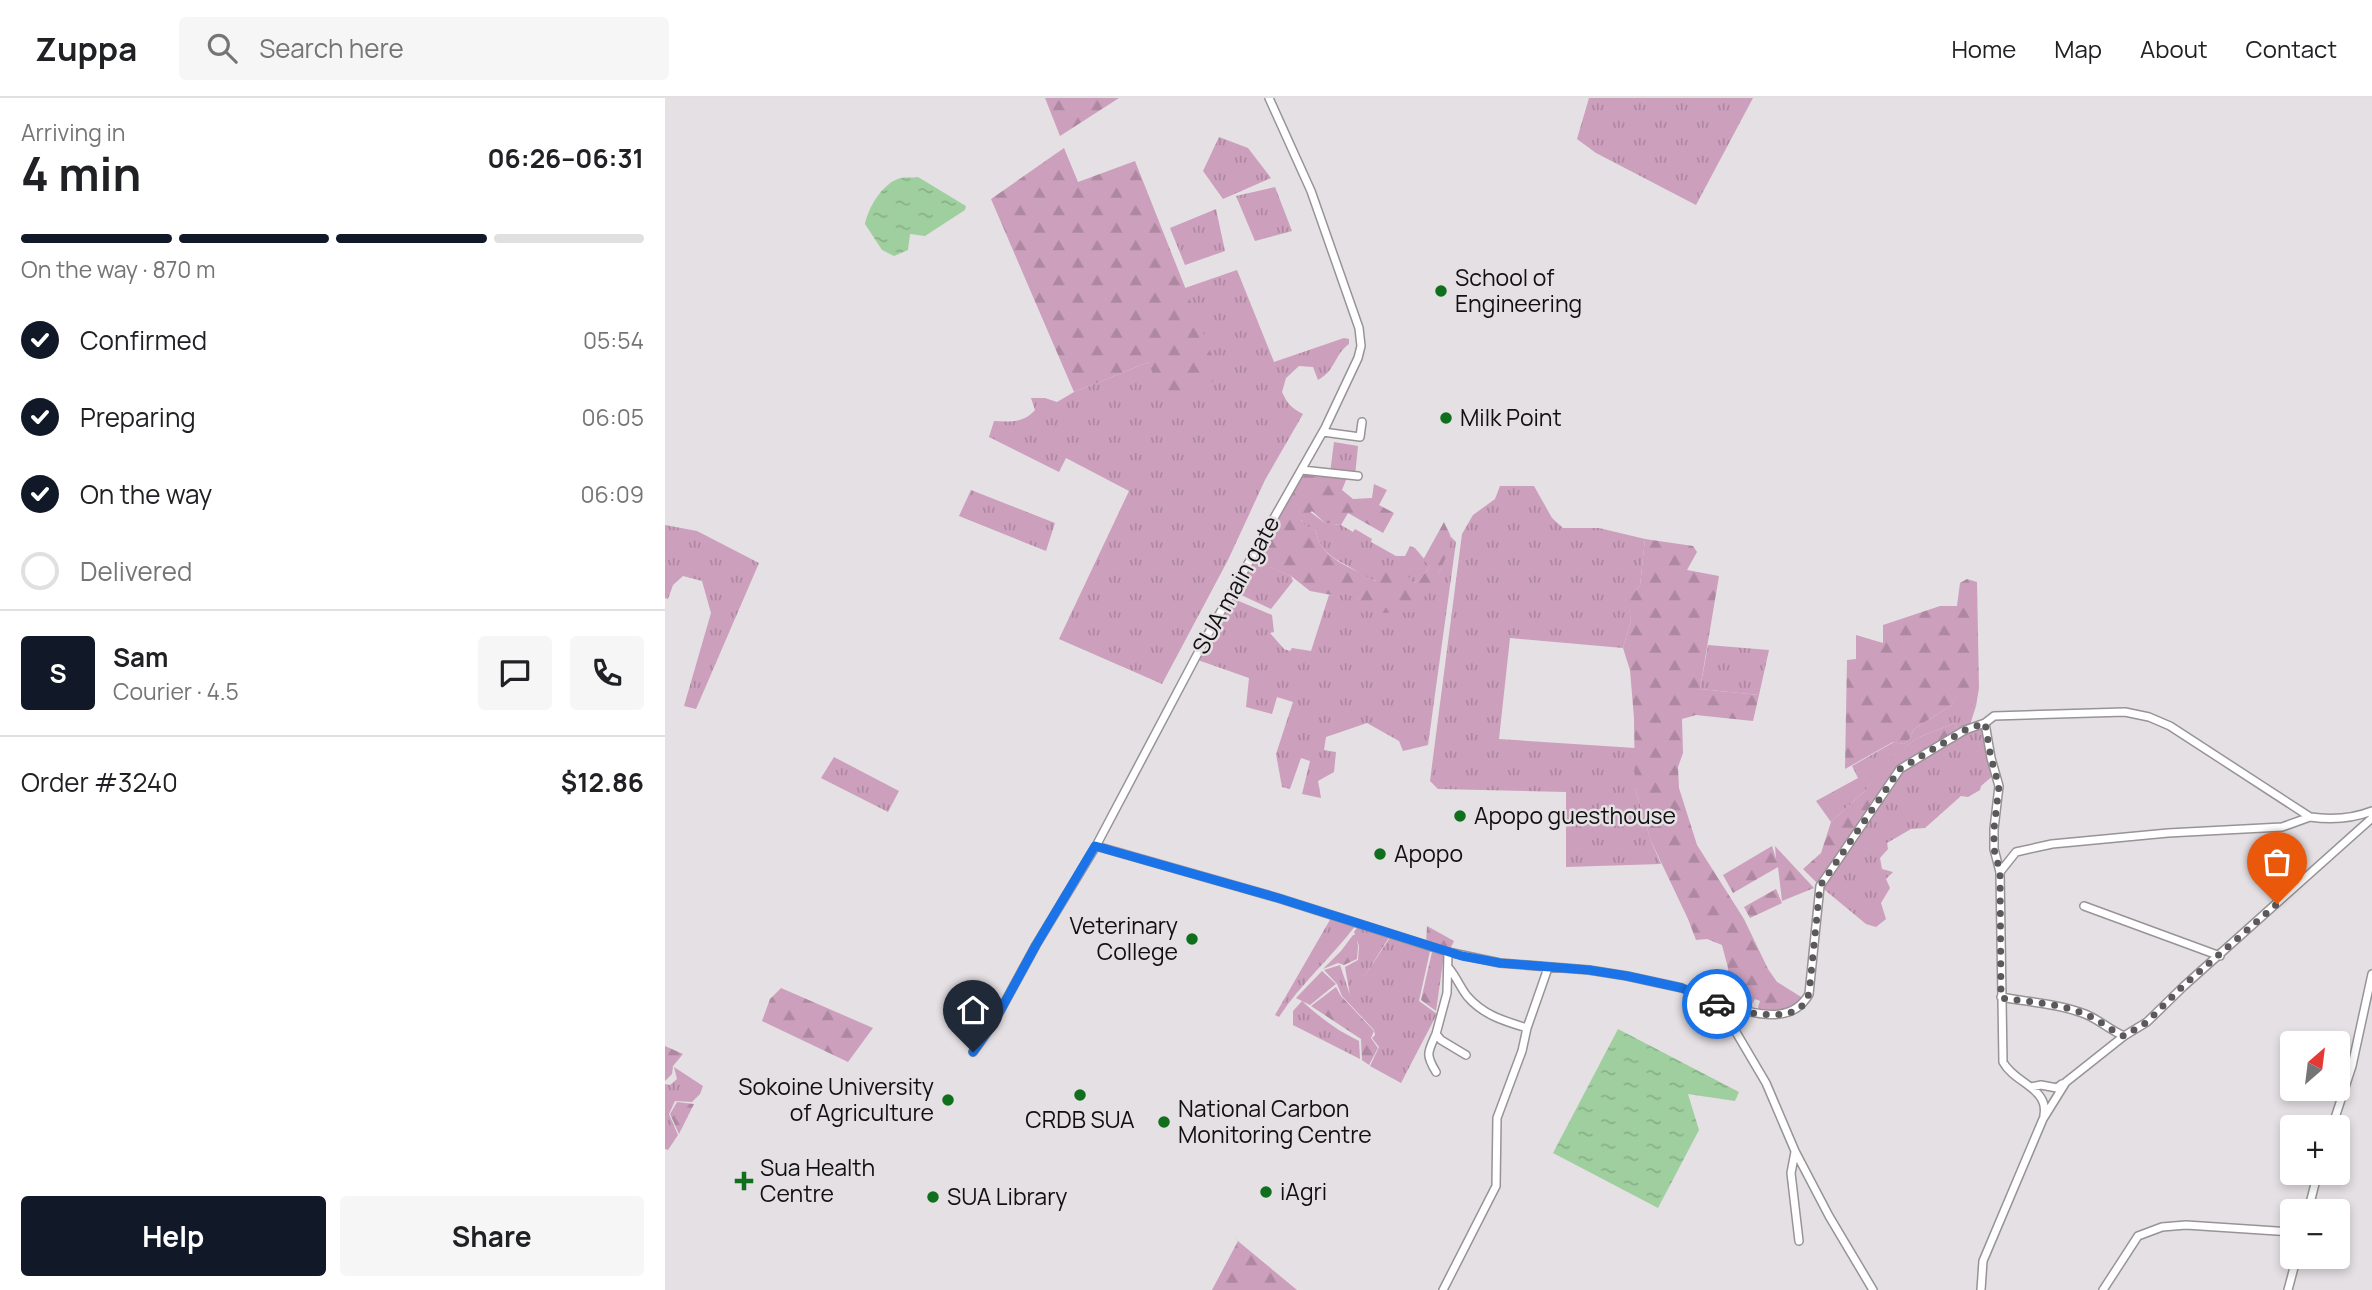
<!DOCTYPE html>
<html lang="en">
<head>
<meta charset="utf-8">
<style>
  body { margin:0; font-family:Manrope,sans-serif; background:#f6f6f6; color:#202124; height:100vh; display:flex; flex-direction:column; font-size:26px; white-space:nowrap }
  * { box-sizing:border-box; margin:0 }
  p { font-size:23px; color:#757577 }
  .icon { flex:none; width:38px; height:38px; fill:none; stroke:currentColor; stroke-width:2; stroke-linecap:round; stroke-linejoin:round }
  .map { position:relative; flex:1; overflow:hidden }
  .side { display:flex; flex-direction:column; background:#fff; width:665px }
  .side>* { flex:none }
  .needle { width:46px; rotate:28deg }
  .tools { position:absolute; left:1615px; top:933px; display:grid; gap:14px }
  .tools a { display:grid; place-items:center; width:70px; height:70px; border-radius:7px; background:#fff; box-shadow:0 4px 10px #0003; font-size:35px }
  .pin { position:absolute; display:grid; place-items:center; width:60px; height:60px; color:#fff; margin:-72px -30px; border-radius:50% 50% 50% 0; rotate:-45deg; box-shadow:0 0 7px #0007 }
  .pin .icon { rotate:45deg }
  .courier { position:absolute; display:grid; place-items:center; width:70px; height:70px; margin:-35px; border:5px solid #1a73e8; border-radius:50%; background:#fff; color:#222; box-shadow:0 2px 9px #0007 }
  .summary em { font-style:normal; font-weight:700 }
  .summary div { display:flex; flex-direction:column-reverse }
  .summary { display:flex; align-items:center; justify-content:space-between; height:119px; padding:0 21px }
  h1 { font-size:46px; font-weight:700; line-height:52px }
  .bar { display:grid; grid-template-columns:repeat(4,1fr); gap:10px 7px; align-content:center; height:84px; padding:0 21px }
  .bar i { height:9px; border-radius:5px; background:#e0e0e0 }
  .bar .on { background:#111827 }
  .bar p { grid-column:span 4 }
  .line { display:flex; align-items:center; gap:18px; padding:0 21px; border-top:2px solid #e0e0e0 }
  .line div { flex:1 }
  .round { display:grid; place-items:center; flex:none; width:74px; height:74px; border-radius:7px; background:#f6f6f6 }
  ol { padding:0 21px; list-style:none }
  li { display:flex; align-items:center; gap:21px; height:77px }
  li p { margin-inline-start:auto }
  li .icon { padding:7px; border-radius:50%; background:#111827; color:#fff; stroke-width:4 }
  li:last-child { color:#757577 }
  li i { width:38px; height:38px; border:4px solid #e0e0e0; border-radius:50% }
  .cta { display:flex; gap:14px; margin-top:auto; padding:14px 21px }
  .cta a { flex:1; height:80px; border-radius:7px; background:#111827; color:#fff; font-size:28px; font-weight:700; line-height:80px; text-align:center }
  .cta a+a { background:#f6f6f6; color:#202124 }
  header { display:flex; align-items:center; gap:42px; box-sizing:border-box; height:98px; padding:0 35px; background:#fff; border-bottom:2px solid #e0e0e0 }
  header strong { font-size:33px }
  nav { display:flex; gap:38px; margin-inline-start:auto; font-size:24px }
  .search { width:490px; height:63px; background:#f6f6f6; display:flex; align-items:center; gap:18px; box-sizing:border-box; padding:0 24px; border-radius:7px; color:#757577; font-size:26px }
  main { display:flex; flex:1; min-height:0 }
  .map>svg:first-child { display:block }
  .grass { fill:url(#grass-tufts) }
  .forest { fill:url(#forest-firs) }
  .water { fill:url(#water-ripples) }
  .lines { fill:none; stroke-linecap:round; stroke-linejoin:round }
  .street-casing { stroke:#989396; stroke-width:10 }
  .street { stroke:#fff; stroke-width:7 }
  .done { stroke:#5c595b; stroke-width:7; stroke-dasharray:0 12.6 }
  .route { stroke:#1a73e8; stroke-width:9 }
  .poi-dot { fill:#0f6f1c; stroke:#e5e0e3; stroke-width:2.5 }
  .labels { text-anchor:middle; stroke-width:5; stroke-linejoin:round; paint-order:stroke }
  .poi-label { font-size:23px; fill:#121112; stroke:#e5e0e3; text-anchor:start }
  .street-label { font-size:23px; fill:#121112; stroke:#e5e0e3 }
</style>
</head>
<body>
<header>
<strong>Zuppa</strong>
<div class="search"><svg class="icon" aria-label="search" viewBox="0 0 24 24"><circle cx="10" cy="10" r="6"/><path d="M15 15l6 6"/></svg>Search here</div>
<nav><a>Home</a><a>Map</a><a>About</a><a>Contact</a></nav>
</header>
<main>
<section class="side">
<div class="summary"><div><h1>4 min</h1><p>Arriving in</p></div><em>06:26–06:31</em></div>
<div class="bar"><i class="on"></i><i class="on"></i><i class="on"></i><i></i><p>On the way · 870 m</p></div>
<ol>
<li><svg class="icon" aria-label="check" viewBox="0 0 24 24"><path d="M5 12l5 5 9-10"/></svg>Confirmed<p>05:54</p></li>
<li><svg class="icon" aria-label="check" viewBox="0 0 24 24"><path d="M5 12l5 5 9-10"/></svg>Preparing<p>06:05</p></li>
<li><svg class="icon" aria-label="check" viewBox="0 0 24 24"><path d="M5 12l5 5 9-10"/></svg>On the way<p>06:09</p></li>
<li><i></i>Delivered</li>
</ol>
<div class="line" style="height:126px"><b class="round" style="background:#111827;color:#fff">S</b><div><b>Sam</b><p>Courier · 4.5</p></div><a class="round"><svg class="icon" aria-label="chat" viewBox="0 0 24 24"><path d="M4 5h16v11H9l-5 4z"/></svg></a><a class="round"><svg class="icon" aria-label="phone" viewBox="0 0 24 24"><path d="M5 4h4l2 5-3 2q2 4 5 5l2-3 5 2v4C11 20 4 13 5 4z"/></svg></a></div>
<div class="line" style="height:91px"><div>Order #3240</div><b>$12.86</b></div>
<div class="cta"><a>Help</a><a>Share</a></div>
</section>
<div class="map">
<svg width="1707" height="1192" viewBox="0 0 1707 1192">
  <defs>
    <pattern id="grass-tufts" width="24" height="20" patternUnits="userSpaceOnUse" patternTransform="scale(1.75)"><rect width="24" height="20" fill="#cc9fbc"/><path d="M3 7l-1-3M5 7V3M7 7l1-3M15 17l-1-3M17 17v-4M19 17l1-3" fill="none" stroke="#ae88a1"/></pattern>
    <pattern id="forest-firs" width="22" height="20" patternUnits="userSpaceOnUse" patternTransform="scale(1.75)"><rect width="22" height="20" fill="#cc9fbc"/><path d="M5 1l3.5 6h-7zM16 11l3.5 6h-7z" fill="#ae88a1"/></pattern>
    <pattern id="water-ripples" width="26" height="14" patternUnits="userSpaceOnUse" patternTransform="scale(1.75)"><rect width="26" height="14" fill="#9fcf9f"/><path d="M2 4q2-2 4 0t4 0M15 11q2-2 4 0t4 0" fill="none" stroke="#88b188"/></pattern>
  </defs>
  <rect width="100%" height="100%" fill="#e5e0e3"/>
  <path class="grass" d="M924 0H1088L1031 107 931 55 912 41Z
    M554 39 583 50 606 80 558 101 538 73Z
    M610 89 627 133 590 143 571 98Z
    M551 111 560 153 520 167 505 130Z
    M572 172 609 264 679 240 684 241V246C669 257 671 272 653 282L648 269 634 268 621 280 617 294C622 305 626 310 638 316L600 382 563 462 497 586 394 541 464 393 401 360 394 374 324 339 329 323C345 324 359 325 370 312L366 300H380L392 304 409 294 484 264 555 280 520 190Z
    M669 344 693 348 690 378 665 375Z
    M835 388H869L887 420 898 430H934L980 441 975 488 963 501 966 522 958 550 845 540 834 641 970 650V690L986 743 996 766 901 769V694L773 691 765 683 797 436 808 417 830 401Z
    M306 392 390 425 381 453 294 418Z
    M640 410 660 425 676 427 688 434 690 431 707 441 706 444 731 458H740L745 448 750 450 765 468 754 483 749 485 703 482C685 464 655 462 651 433L639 427 636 421Z
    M0 427 32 433 94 465 31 611 19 608 46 515 37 483 18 478 8 487 3 501 0 500Z
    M786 439 791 444 763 647 738 653 734 643 702 625 661 639 659 652 671 654 669 674 653 683 656 700 637 696 645 663 636 660 625 691 617 689 611 656 628 604 612 599 607 616 581 609 584 580 530 561 564 499 607 517 609 534 605 535 619 551 625 553 627 550 646 553 664 497C671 498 675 496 681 496 690 497 700 504 708 509L759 498 775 472Z
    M590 462 626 478 628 483 606 511 572 495Z
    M1043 547 1104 552 1094 597 1035 591Z
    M1294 591 1302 604 1311 608 1304 630 1320 625 1331 675 1316 688 1315 692 1303 699 1296 698 1260 730 1246 731 1222 745 1223 751 1215 760 1217 771 1228 774 1221 781 1225 790 1216 805 1221 821 1211 829 1201 826 1155 788 1235 671 1294 635 1290 625 1252 640 1220 665 1201 692 1166 724 1151 703 1193 680 1187 668 1229 644 1239 646 1244 642 1249 631 1287 607Z
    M169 659 234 693 223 714 156 680Z
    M666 820 691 827C667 859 636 885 614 919L610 917Z
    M694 827 725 838 697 882 726 838 765 853 754 903 772 916 736 985 705 968 714 949 707 940 710 937 709 932 677 898 672 886 659 872 675 867 685 897 680 869 693 862 694 848 689 834Z
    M657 873 671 886 645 907 631 900Z
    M637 903C654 919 673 933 694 943L695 961 628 927V913Z
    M9 969 38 988 35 996 27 1004 10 1003 4 1016 13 1037 3 1052 0 1051V986L5 987 12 981Z"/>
  <path class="forest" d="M380 0H454L395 38Z
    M399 50 413 84 470 63 556 280 500 303 484 264 409 294 326 101Z
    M638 375 683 377 677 392 688 401 707 400 709 386 722 392 714 407 729 415 718 435 683 415 676 427 660 425 647 413 636 422 640 427 651 433C655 462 688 469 710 483L718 475 739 474 749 485 754 483 765 468 758 462 779 424C781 429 785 435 786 440 786 457 760 501 749 514L715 515 708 509 697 516 695 501 680 496 672 498 645 493 626 478 586 461Z
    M980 441 1028 448 1032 454 1022 472 1054 478 1035 591 1094 597 1088 623 1031 617 1017 621 1018 655 1013 669 1014 690 1032 747 1079 821 1103 871 1112 884 1141 902 1129 913 1095 916 1093 909 1095 903 1090 901 1087 906 1088 915 1055 907 1052 900 1064 888 1063 870 1057 847 1042 841 1031 842 1023 821 986 743 970 690 969 620 965 572 958 550 966 522 962 501 975 488Z
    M1302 481 1312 484 1314 590 1311 608 1302 605 1294 592 1287 607 1249 631 1244 642 1239 646 1228 644 1180 671 1182 562 1191 561V537L1218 545V527L1275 508H1292L1295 485Z
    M1290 625 1294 635 1235 671 1155 788 1138 771 1156 755 1166 724 1201 692 1219 665 1252 640Z
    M1107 748 1111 761 1110 748 1149 790 1117 803 1113 769 1068 795 1058 777Z
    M1111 791 1117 805 1085 820 1079 809Z
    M762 828 789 843 784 853 761 846Z
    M688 837H691L693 848 692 861 679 867 673 865 658 871 676 853Z
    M767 854 779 857 771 913 756 902Z
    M671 889 676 898 709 933 706 940 713 950 704 967 697 962 696 941 646 908Z
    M116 890 208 930 183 964 97 923 105 901Z
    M0 948 18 956 8 968 7 976 0 983Z
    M12 1004 29 1006 14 1036 5 1016Z
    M568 1136 574 1144 632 1192H547L573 1143Z"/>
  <path class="water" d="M253 79 301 108 300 112 260 138 245 136 243 152 229 158 217 152 200 126C203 110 218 84 236 80 241 79 248 80 253 79Z
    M953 931 1074 994 1070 1003 1023 996 1034 1032 993 1110 888 1055Z"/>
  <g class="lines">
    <defs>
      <path id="street" d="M658 334 695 339 697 324
        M637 372 693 378
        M1320 625 1326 660 1334 688 1329 731V751L1335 774 1338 964C1349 985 1384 990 1379 1017
        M431 748 613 800 783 854 835 865 924 872 962 878 1017 890 1055 907 1101 985 1130 1053 1164 1118 1208 1192
        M1335 774 1351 754 1387 746 1503 735 1617 729 1645 719
        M1419 808 1555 858
        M783 854 782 895 771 936 776 942 801 957
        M783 869C791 878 795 889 802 898 818 917 839 923 862 930
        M1336 899C1363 904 1394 906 1420 916 1433 921 1445 932 1459 938
        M1055 907C1086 914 1126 929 1144 896L1155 788 1173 762 1235 671 1300 632 1320 625 1329 618 1460 614 1484 619 1505 628 1645 719C1667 722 1687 721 1707 713
        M771 936C763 954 760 956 771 974
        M308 954 328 926 371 847 431 748 542 538 660 330 693 260 696 248 694 230 646 93 604 0
        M1366 989 1376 987 1392 990 1397 986
        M1667 1029 1687 968 1707 876
        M1130 1054 1126 1075 1134 1143
        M1643 1113 1653 1074
        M778 1192 831 1088 832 1020 857 953 862 930 883 870
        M1316 1192 1318 1163 1378 1021 1401 984 1459 938 1482 924 1519 888 1707 720
        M1438 1192 1473 1138 1497 1129 1521 1127 1628 1134
        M1623 1192 1632 1158"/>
    </defs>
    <use href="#street" class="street-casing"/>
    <use href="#street" class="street"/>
  </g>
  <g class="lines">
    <path class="done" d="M1052 906C1072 913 1116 924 1135 910 1139 906 1141 901 1144 896L1155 788 1235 671 1300 632 1320 625 1326 660 1334 688 1329 731V751L1335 774 1336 900C1363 904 1394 905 1420 916 1433 921 1445 932 1459 938L1482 924 1518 888 1612 806"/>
    <path class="route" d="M308 954 328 926 371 847 430 748 613 800 797 858 835 865 924 872 962 878 1017 890 1052 906"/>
  </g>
  <g class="poi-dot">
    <circle cx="776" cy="193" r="7"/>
    <circle cx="781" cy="320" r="7"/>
    <circle cx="795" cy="718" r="7"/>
    <circle cx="715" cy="756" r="7"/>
    <circle cx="527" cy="841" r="7"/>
    <circle cx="415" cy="997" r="7"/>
    <circle cx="283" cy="1002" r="7"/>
    <circle cx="499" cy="1024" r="7"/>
    <path d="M75.5 1072.5h7v7h7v7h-7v7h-7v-7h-7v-7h7z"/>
    <circle cx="601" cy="1094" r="7"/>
    <circle cx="268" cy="1099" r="7"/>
  </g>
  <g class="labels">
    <g class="poi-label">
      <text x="790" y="188">School of<tspan x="790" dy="26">Engineering</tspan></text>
      <text x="795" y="328">Milk Point</text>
      <text x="809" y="726">Apopo guesthouse</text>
      <text x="729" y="764">Apopo</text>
      <text x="513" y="836" text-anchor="end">Veterinary<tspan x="513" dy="26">College</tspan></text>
      <text x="269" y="997" text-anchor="end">Sokoine University<tspan x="269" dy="26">of Agriculture</tspan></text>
      <text x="513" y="1019">National Carbon<tspan x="513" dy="26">Monitoring Centre</tspan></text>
      <text x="415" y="1030" text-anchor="middle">CRDB SUA</text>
      <text x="95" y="1078">Sua Health<tspan x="95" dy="26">Centre</tspan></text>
      <text x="615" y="1102">iAgri</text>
      <text x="282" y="1107">SUA Library</text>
    </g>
    <g class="street-label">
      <text transform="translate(571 487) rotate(-61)" y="8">SUA main gate</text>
    </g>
  </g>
</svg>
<div class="tools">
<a><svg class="needle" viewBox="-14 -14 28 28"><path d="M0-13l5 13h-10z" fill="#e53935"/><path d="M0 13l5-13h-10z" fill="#757577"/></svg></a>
<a>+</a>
<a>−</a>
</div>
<div class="pin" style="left:1612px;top:806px;background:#ea580c"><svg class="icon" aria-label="bag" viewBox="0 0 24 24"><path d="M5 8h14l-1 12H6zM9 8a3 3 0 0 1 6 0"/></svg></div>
<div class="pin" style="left:308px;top:954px;background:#1f2937"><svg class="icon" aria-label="home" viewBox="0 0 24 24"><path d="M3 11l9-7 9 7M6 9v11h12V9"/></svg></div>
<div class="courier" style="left:1052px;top:906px"><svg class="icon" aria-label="car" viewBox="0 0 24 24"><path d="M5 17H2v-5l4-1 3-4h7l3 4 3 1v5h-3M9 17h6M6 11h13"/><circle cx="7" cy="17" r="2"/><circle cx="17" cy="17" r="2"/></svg></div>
</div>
</main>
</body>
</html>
